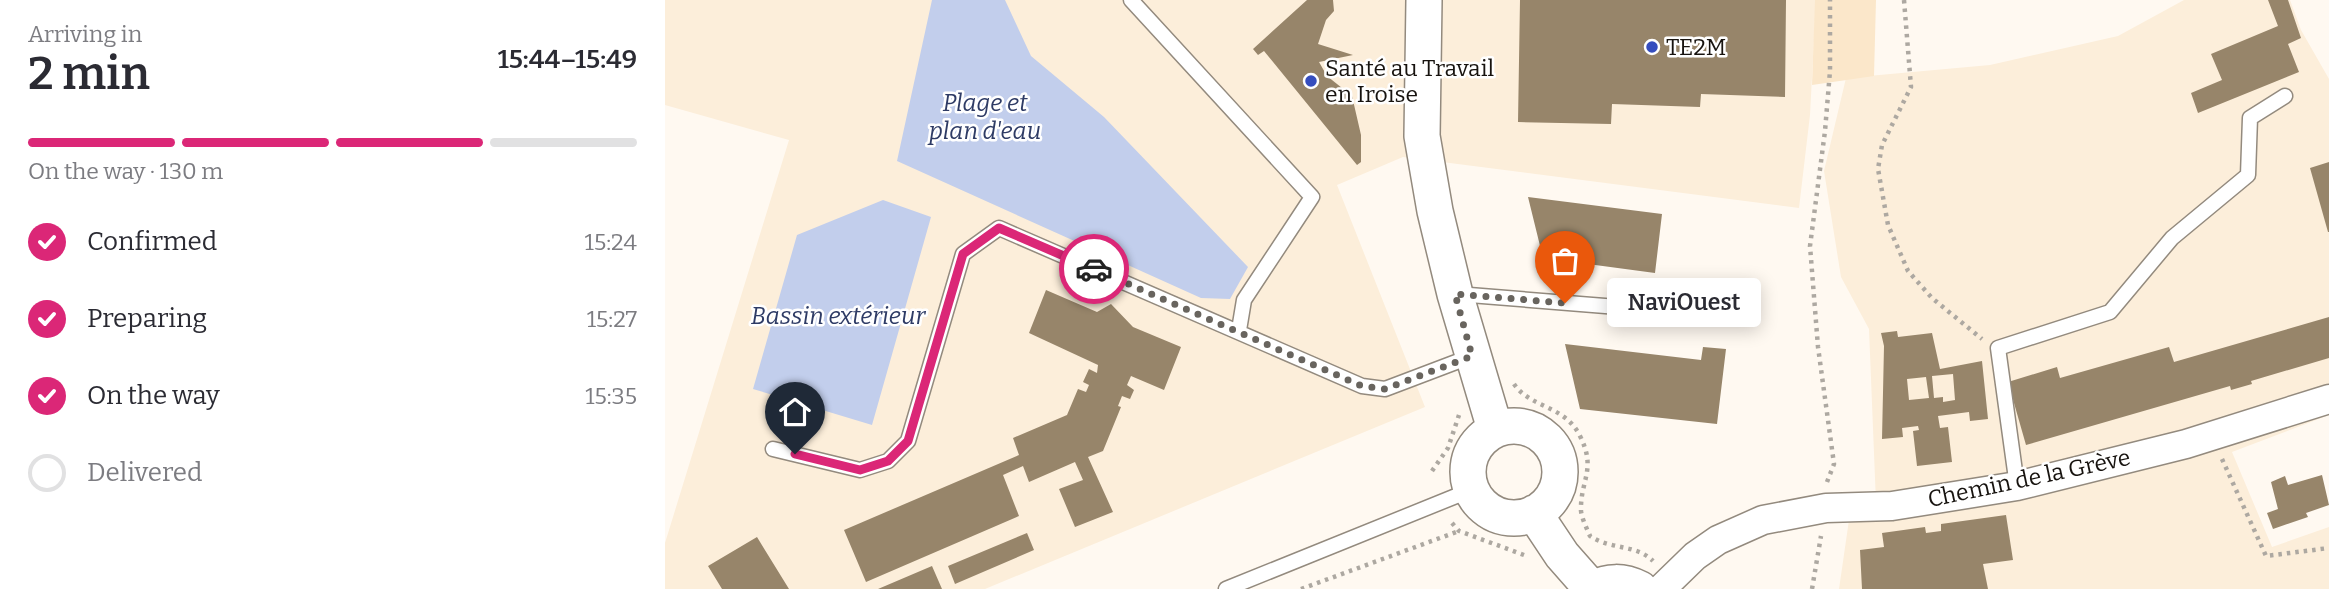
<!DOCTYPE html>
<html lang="en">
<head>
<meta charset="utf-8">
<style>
  body { margin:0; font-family:Bitter,serif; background:#f2f2f3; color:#2b2b33; height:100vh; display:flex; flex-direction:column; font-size:26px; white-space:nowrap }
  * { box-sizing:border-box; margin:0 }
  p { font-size:23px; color:#7c7c81 }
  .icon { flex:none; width:38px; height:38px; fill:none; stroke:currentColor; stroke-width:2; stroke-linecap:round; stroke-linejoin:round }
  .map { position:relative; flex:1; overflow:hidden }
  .sheet { display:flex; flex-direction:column; background:#fff; width:665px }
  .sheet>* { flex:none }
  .pin { position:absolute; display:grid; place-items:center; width:60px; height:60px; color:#fff; margin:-72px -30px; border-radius:50% 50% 50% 0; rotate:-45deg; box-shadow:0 0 7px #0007 }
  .pin .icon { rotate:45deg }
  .courier { position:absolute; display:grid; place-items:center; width:70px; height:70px; margin:-35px; border:5px solid #db2777; border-radius:50%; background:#fff; color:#222; box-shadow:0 2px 9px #0007 }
  .bubble { position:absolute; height:49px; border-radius:7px; background:#fff; box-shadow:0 4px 18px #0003; font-size:23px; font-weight:600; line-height:49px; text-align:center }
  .overview em { font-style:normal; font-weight:600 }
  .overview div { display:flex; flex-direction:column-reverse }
  .overview { display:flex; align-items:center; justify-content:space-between; height:119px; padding:0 28px }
  h1 { font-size:46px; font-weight:600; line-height:52px }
  .bar { display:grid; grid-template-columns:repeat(4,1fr); gap:10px 7px; align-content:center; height:84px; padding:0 28px }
  .bar i { height:9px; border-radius:5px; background:#e1e1e2 }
  .bar .active { background:#db2777 }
  .bar p { grid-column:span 4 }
  ol { padding:0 28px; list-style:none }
  li { display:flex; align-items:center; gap:21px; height:77px }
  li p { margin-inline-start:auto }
  li .icon { padding:7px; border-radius:50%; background:#db2777; color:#fff; stroke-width:4 }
  li:last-child { color:#7c7c81 }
  li i { width:38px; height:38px; border:4px solid #e1e1e2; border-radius:50% }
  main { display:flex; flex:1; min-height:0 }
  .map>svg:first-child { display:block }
  .built { fill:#fceeda }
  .green { fill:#fbe7ca }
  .water { fill:#c2ceec }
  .building { fill:#97856a; fill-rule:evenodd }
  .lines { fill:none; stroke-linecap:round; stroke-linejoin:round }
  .service-casing { stroke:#938a7e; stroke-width:17 }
  .minor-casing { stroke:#938a7e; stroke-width:31 }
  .tertiary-casing { stroke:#938a7e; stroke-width:38 }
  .path { stroke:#ada8a1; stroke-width:4.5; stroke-dasharray:3.5 5; stroke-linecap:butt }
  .service { stroke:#fff; stroke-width:14 }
  .minor { stroke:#fff; stroke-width:28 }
  .tertiary { stroke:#fff; stroke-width:35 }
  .done { stroke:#68645e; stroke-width:7; stroke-dasharray:0 12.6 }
  .route { stroke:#db2777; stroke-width:9 }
  .poi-dot { fill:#354dbe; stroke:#fff; stroke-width:2.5 }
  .labels { text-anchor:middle; stroke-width:5; stroke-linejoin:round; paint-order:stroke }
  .poi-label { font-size:23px; fill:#17130f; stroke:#fff; text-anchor:start }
  .street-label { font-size:23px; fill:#17130f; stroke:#fff }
  .water-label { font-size:24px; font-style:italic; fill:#2e3b65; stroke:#fff }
</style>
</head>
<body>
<main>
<section class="sheet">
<div class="overview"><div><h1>2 min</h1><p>Arriving in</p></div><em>15:44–15:49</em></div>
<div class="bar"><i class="active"></i><i class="active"></i><i class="active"></i><i></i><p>On the way · 130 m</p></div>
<ol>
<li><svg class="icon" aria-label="check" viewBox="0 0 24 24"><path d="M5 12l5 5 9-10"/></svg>Confirmed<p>15:24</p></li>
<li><svg class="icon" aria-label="check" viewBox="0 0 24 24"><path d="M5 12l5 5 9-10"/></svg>Preparing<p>15:27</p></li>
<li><svg class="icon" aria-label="check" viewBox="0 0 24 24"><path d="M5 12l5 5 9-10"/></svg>On the way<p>15:35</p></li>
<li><i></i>Delivered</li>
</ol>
</section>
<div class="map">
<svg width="1664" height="589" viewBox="0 0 1664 589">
  <rect width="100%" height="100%" fill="#fff9f1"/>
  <path class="built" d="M0 0H1151L1145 115 1134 208 738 157 672 185 760 407 320 589H0V543L124 140 0 105Z
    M1519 0H1625L1636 30 1664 79V415L1567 452 1607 547 1664 527V589H1174L1184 520 1211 503 1204 329 1176 277 1159 171 1181 78 1325 65 1453 36Z"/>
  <path class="green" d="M1150 0H1211L1209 76 1147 85Z"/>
  <path class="water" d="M267 0H340L366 56 439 117 583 267 565 299 536 298 232 161Z
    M218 200 266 217 207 425 88 389 132 235Z"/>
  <path class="building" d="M642 0H668L669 11 661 20 653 44 688 55 654 62 662 76 687 96 696 135V162L692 165 599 51 593 55 588 49Z
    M855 0H1121L1120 97 1036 94 1035 107 947 104 946 124 853 122Z
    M1603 0H1623L1636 38 1623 44 1634 72 1533 113 1526 93 1557 80 1546 54 1613 26Z
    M1664 162V232H1663L1645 168Z
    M863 197 997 214 990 273 878 258Z
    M381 290 432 312 446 304 468 327 516 347 499 390 466 376 462 385 469 390 465 399 457 396 453 406 456 407 438 451 423 457 448 512 410 527 394 489 418 480 410 462 364 482 358 466 338 475 354 516 201 582 179 530 354 455 348 438 402 415 413 389 421 392 424 385 418 382 424 369 432 373 433 365 364 333Z
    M1664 317V358L1586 381 1587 384 1566 390 1565 386 1361 445 1343 382 1392 367 1395 378 1504 347 1509 362Z
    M1232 331 1233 337 1267 333 1275 369 1317 361 1323 419 1305 421 1304 412 1273 416 1275 428 1283 427 1287 462 1252 466 1248 431 1254 430 1253 426 1237 428 1238 437 1217 439 1219 346 1216 333ZM1288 374 1290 400 1278 402V397L1269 398 1267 376ZM1261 377 1264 398 1244 400 1242 379Z
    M900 344 1036 360 1038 347 1061 349 1052 424 915 409Z
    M1657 475 1664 505 1641 513 1643 517 1608 529 1602 513 1613 509 1606 482 1620 476 1623 485Z
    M1341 515 1348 560 1318 564 1323 589H1197L1195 550 1219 547 1217 533 1260 527 1261 533 1276 531V524Z
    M362 533 369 550 290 584 283 566Z
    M92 537 124 589H57L43 566Z
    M267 566 277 589H213Z"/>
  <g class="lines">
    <defs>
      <path id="service" d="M466 0 647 197 579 300 574 330
        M792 294 1015 312
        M108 449 195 470 223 461 243 441 298 254 334 228 697 386 720 389 807 356
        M1352 486 1333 348 1445 312 1507 238 1583 175 1585 118 1620 96
        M561 589 806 490"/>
      <path id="minor" d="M996 589 1030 556 1053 540 1098 520 1161 508 1227 506 1352 486 1521 444 1664 399"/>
      <path id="tertiary" d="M759 0 757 136 770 211 790 294 830 429
        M803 472a46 46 0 1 1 92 0a46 46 0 1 1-92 0Z
        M869 513 897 555 927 589
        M926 589C944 581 957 580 975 589"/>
    </defs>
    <use href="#service" class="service-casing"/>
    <use href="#minor" class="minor-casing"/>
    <use href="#tertiary" class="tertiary-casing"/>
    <path class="path" d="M1239 0 1246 87 1217 145 1213 169 1223 225 1243 271 1267 298 1317 339
      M849 384C865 408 900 405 915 436 932 470 915 480 916 511 917 519 922 529 925 536 946 550 971 544 988 561
      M1557 459 1601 556 1664 548
      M767 471 783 448 794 415
      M1162 482 1169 464 1153 347 1145 246 1160 131 1165 71V0
      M787 523 794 531 859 555
      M636 589 794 531
      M1147 589 1156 536"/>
    <use href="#service" class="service"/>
    <use href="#minor" class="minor"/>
    <use href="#tertiary" class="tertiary"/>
  </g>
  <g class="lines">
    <path class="done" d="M429 269 697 386 720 389 807 356 790 294 900 303"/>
    <path class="route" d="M130 454 195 470 223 461 243 441 298 254 334 228 429 269"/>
  </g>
  <g class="poi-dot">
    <circle cx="987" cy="47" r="7"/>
    <circle cx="646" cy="81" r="7"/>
  </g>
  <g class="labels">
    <g class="poi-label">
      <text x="1001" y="55">TE2M</text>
      <text x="660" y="76">Santé au Travail<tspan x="660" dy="26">en Iroise</tspan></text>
    </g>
    <g class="street-label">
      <text transform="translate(1364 478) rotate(-12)" y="8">Chemin de la Grève</text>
    </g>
    <g class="water-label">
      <text x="320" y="111">Plage et<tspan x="320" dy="28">plan d'eau</tspan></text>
      <text x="173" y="324">Bassin extérieur</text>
    </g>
  </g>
</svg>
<div class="pin" style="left:900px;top:303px;background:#ea580c"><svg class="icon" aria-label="bag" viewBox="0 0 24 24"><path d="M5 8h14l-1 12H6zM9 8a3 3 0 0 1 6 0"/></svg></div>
<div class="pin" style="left:130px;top:454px;background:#1f2937"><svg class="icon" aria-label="home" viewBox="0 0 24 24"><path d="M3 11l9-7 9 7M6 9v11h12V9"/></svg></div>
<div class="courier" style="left:429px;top:269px"><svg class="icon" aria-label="car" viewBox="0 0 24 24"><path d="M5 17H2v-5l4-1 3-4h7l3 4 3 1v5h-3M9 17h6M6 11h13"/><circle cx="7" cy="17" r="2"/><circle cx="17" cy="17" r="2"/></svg></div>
<div class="bubble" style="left:942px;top:278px;width:154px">NaviOuest</div>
</div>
</main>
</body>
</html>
